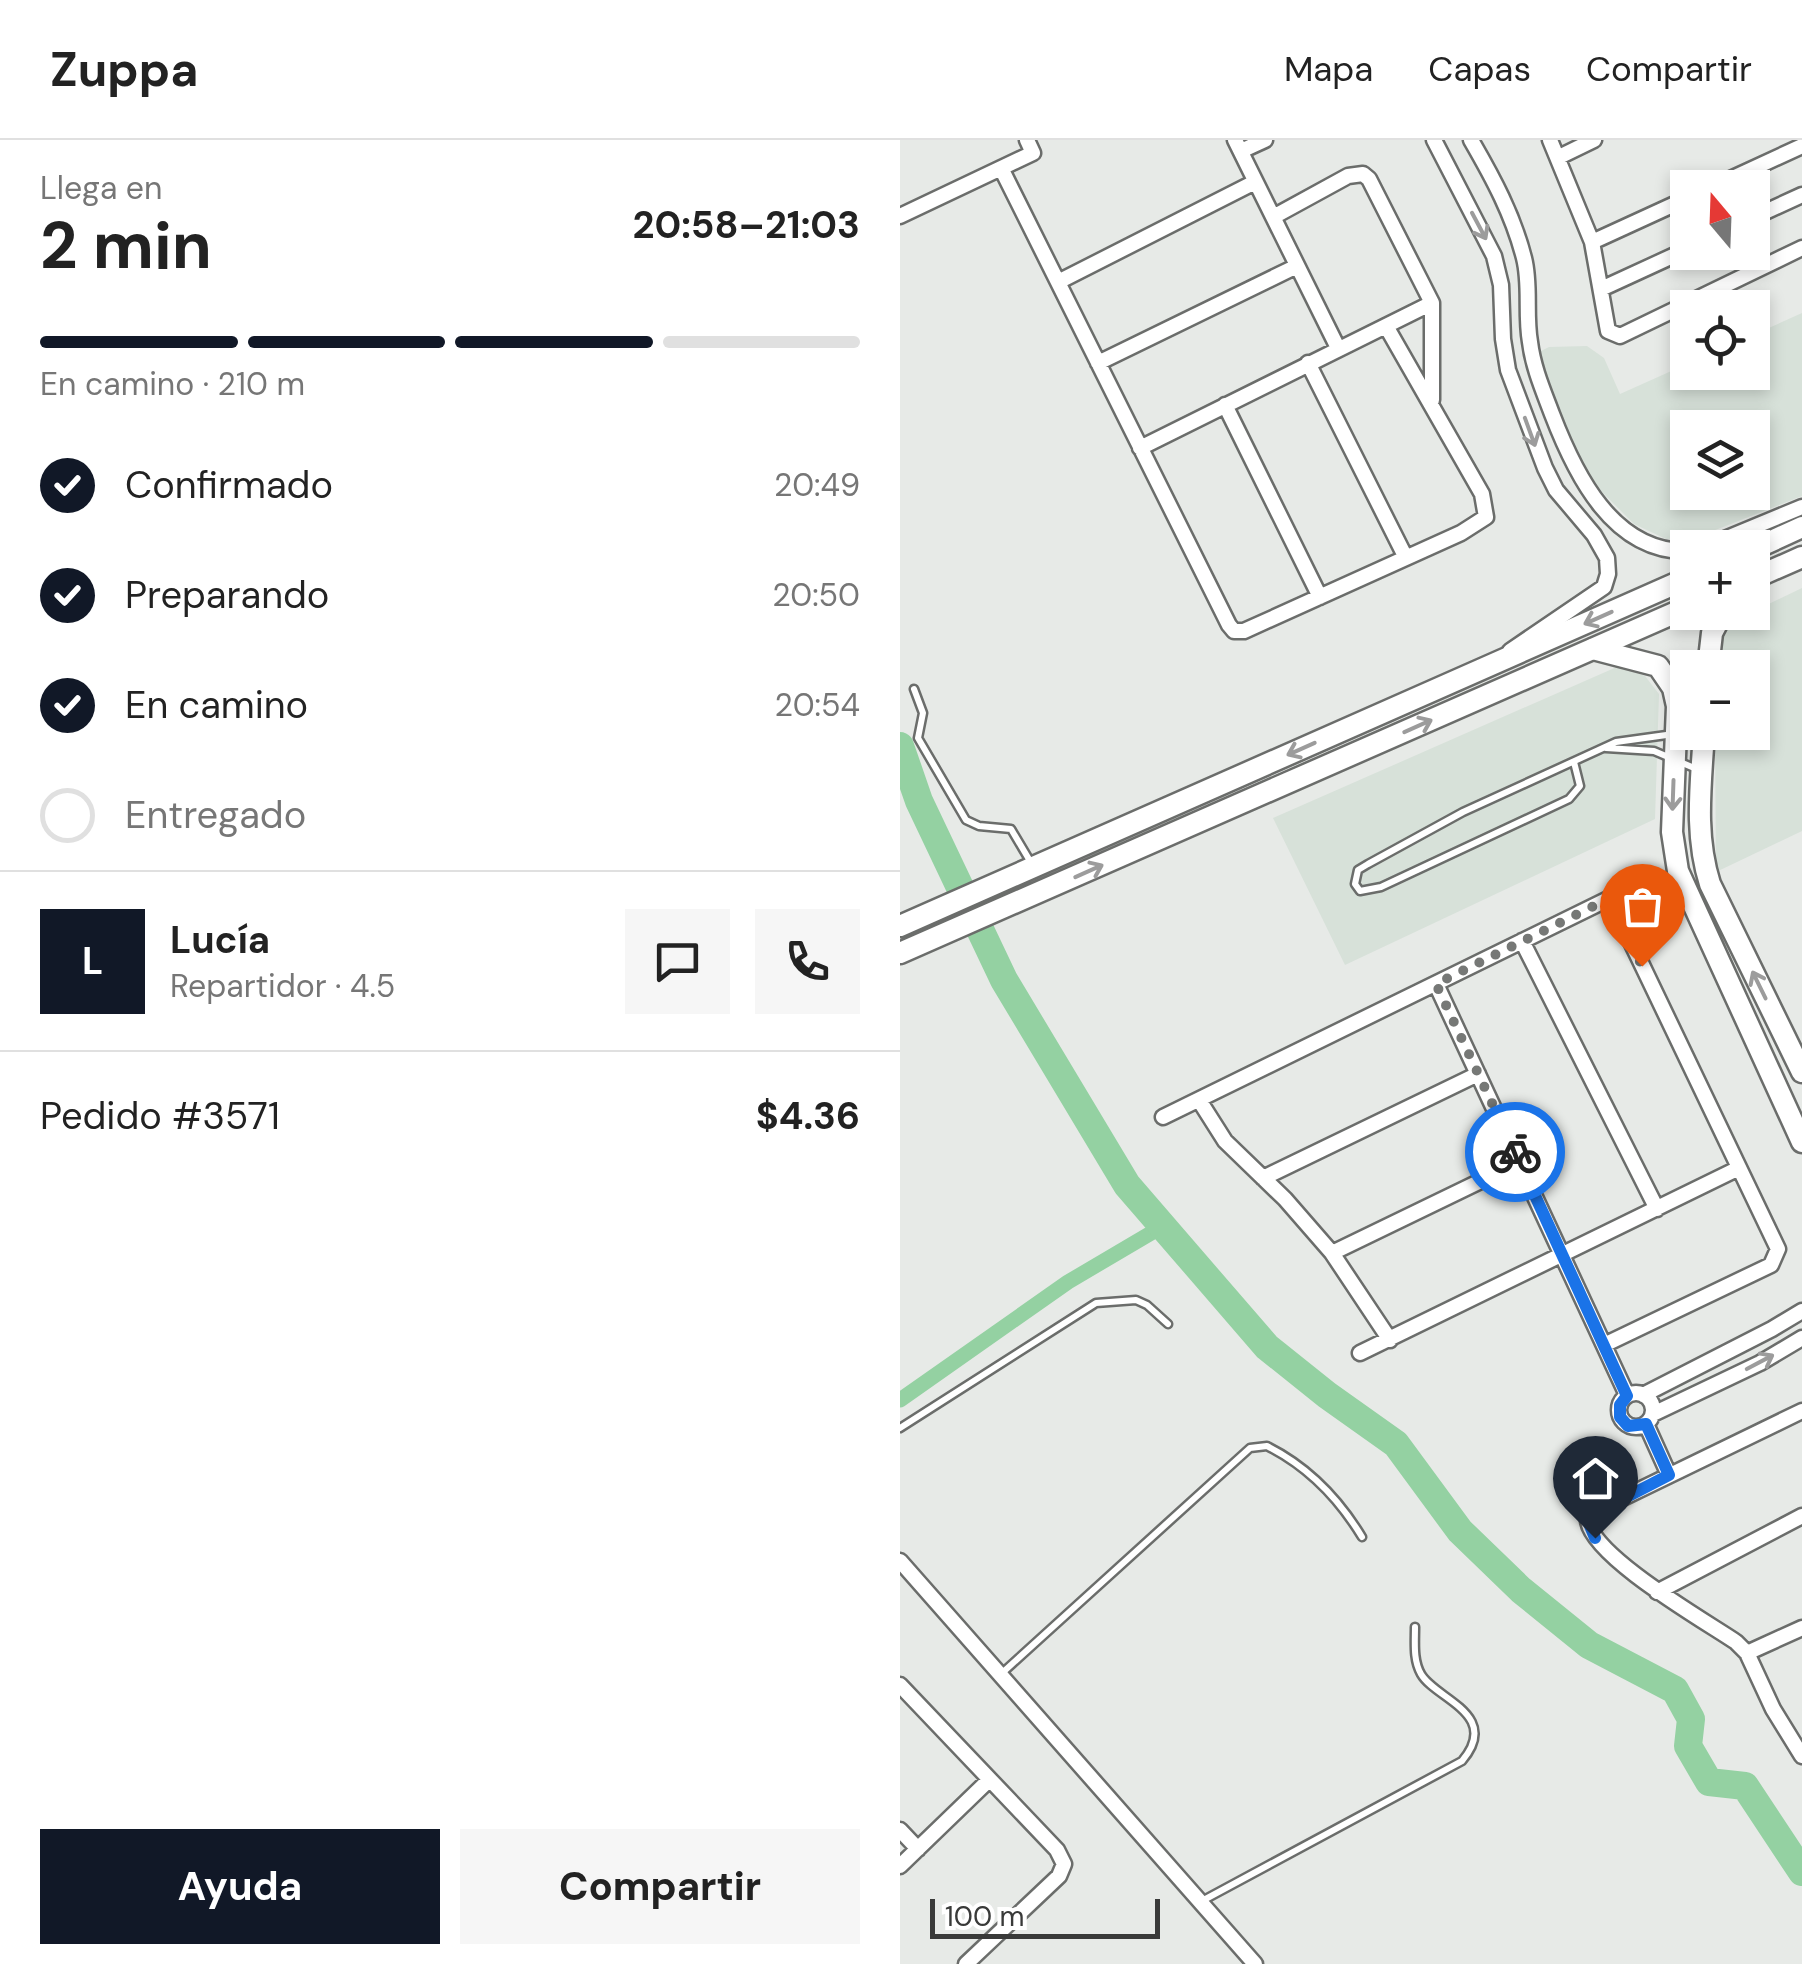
<!DOCTYPE html>
<html lang="es">
<head>
<meta charset="utf-8">
<style>
  body { margin:0; font-family:"DM Sans",sans-serif; background:#f6f6f6; color:#222; height:100vh; display:flex; flex-direction:column; font-size:38px; white-space:nowrap }
  * { box-sizing:border-box; margin:0 }
  p { font-size:32px; color:#767676 }
  .icon { flex:none; width:55px; height:55px; fill:none; stroke:currentColor; stroke-width:2; stroke-linecap:round; stroke-linejoin:round }
  .map { position:relative; flex:1; overflow:hidden }
  .details { display:flex; flex-direction:column; background:#fff; width:900px }
  .details>* { flex:none }
  .needle { width:65px; rotate:341deg }
  .controls { position:absolute; left:770px; top:30px; display:grid; gap:20px }
  .controls a { display:grid; place-items:center; width:100px; height:100px; border-radius:0px; background:#fff; box-shadow:0 5px 15px #0003; font-size:50px }
  .scale { position:absolute; left:30px; bottom:25px; width:230px; box-sizing:border-box; padding-left:10px; border:5px solid #393a39; border-top:0; font-size:28px; line-height:35px; white-space:nowrap; color:#393a39; -webkit-text-stroke:8px #fff; paint-order:stroke }
  .pin { position:absolute; display:grid; place-items:center; width:85px; height:85px; color:#fff; margin:-102px -42px; border-radius:50% 50% 50% 0; rotate:-45deg; box-shadow:0 0 10px #0007 }
  .pin .icon { rotate:45deg }
  .courier { position:absolute; display:grid; place-items:center; width:100px; height:100px; margin:-50px; border:8px solid #1a73e8; border-radius:50%; background:#fff; color:#222; box-shadow:0 2px 12px #0007 }
  .summary em { font-style:normal; font-weight:700 }
  .summary div { display:flex; flex-direction:column-reverse }
  .summary { display:flex; align-items:center; justify-content:space-between; height:170px; padding:0 40px }
  h1 { font-size:65px; font-weight:700; line-height:75px }
  .bar { display:grid; grid-template-columns:repeat(4,1fr); gap:15px 10px; align-content:center; height:120px; padding:0 40px }
  .bar i { height:12px; border-radius:8px; background:#e0e0e0 }
  .bar .active { background:#111827 }
  .bar p { grid-column:span 4 }
  .line { display:flex; align-items:center; gap:25px; padding:0 40px; border-top:2px solid #e0e0e0 }
  .line div { flex:1 }
  .round { display:grid; place-items:center; flex:none; width:105px; height:105px; border-radius:0px; background:#f6f6f6 }
  ol { padding:0 40px; list-style:none }
  li { display:flex; align-items:center; gap:30px; height:110px }
  li p { margin-inline-start:auto }
  li .icon { padding:10px; border-radius:50%; background:#111827; color:#fff; stroke-width:4 }
  li:last-child { color:#767676 }
  li i { width:55px; height:55px; border:5px solid #e0e0e0; border-radius:50% }
  .primary-button { display:flex; gap:20px; margin-top:auto; padding:20px 40px }
  .primary-button a { flex:1; height:115px; border-radius:0px; background:#111827; color:#fff; font-size:40px; font-weight:700; line-height:115px; text-align:center }
  .primary-button a+a { background:#f6f6f6; color:#222 }
  header { display:flex; align-items:center; gap:60px; box-sizing:border-box; height:140px; padding:0 50px; background:#fff; border-bottom:2px solid #e0e0e0 }
  header strong { font-size:48px }
  nav { display:flex; gap:55px; margin-inline-start:auto; font-size:35px }
  main { display:flex; flex:1; min-height:0 }
  .map>svg:first-child { display:block }
  .built { fill:#d7e1d9; fill-rule:evenodd }
  .lines { fill:none; stroke-linecap:round; stroke-linejoin:round }
  .canal { stroke:#94d1a2; stroke-width:15 }
  .river { stroke:#94d1a2; stroke-width:28 }
  .lane-casing { stroke:#6b6d6b; stroke-width:11 }
  .street-casing { stroke:#6b6d6b; stroke-width:19 }
  .secondary-casing { stroke:#6b6d6b; stroke-width:25 }
  .primary-casing { stroke:#6b6d6b; stroke-width:25 }
  .lane { stroke:#fff; stroke-width:6 }
  .street { stroke:#fff; stroke-width:14 }
  .secondary { stroke:#fff; stroke-width:20 }
  .primary { stroke:#fff; stroke-width:20 }
  .oneway { stroke:#9c9c9c }
  .done { stroke:#767876; stroke-width:10; stroke-dasharray:0 18 }
  .route { stroke:#1a73e8; stroke-width:12 }
</style>
</head>
<body>
<header>
<strong>Zuppa</strong>
<nav><a>Mapa</a><a>Capas</a><a>Compartir</a></nav>
</header>
<main>
<section class="details">
<div class="summary"><div><h1>2 min</h1><p>Llega en</p></div><em>20:58–21:03</em></div>
<div class="bar"><i class="active"></i><i class="active"></i><i class="active"></i><i></i><p>En camino · 210 m</p></div>
<ol>
<li><svg class="icon" aria-label="check" viewBox="0 0 24 24"><path d="M5 12l5 5 9-10"/></svg>Confirmado<p>20:49</p></li>
<li><svg class="icon" aria-label="check" viewBox="0 0 24 24"><path d="M5 12l5 5 9-10"/></svg>Preparando<p>20:50</p></li>
<li><svg class="icon" aria-label="check" viewBox="0 0 24 24"><path d="M5 12l5 5 9-10"/></svg>En camino<p>20:54</p></li>
<li><i></i>Entregado</li>
</ol>
<div class="line" style="height:180px"><b class="round" style="background:#111827;color:#fff">L</b><div><b>Lucía</b><p>Repartidor · 4.5</p></div><a class="round"><svg class="icon" aria-label="chat" viewBox="0 0 24 24"><path d="M4 5h16v11H9l-5 4z"/></svg></a><a class="round"><svg class="icon" aria-label="phone" viewBox="0 0 24 24"><path d="M5 4h4l2 5-3 2q2 4 5 5l2-3 5 2v4C11 20 4 13 5 4z"/></svg></a></div>
<div class="line" style="height:130px"><div>Pedido #3571</div><b>$4.36</b></div>
<div class="primary-button"><a>Ayuda</a><a>Compartir</a></div>
</section>
<div class="map">
<svg width="902" height="1824" viewBox="0 0 902 1824">
  <rect width="100%" height="100%" fill="#e7eae7"/>
  <path class="built" d="M902 173V356L795 398 766 399 734 384 702 352 675 315 637 213 649 207 687 206 704 218 720 254 787 224 788 232H852L853 195ZM788 288H852V352H788Z
    M902 448V691L816 732 815 593 852 592V528L815 527V507L825 485Z
    M719 526 745 536 759 554 755 679 445 825 373 678Z"/>
  <g class="lines">
    <path class="canal" d="M0 1260 168 1142 263 1086"/>
    <path class="river" d="M0 606 19 661 104 840 227 1045 367 1207 427 1255 496 1304 560 1391 621 1450 689 1505 775 1550 791 1579 788 1606 809 1642 845 1646 902 1732"/>
    <defs>
      <path id="lane" d="M14 549 23 573 18 598 66 680 79 686 111 689 133 726
        M706 608 754 611 799 630
        M674 622 680 646 669 659 481 747 460 751 455 744 458 730 468 724 563 672 716 602 788 592
        M0 1288 196 1163 236 1160 247 1165 268 1184
        M101 1534 350 1308 367 1306C407 1326 439 1359 462 1397
        M300 1762 562 1621C602 1574 535 1559 521 1534 513 1520 515 1503 515 1487"/>
      <path id="street" d="M335 0 438 208
        M534 0 594 116 601 145 603 199 608 230 645 328 656 350 694 395 707 418 708 434 704 447 610 511
        M571 0C593 38 613 75 624 118 631 145 625 174 630 202 633 227 643 250 652 274 675 334 713 413 788 411
        M650 0 692 102 708 191 720 196 902 108
        M341 11 365 0
        M659 17 694 0
        M101 28 329 485 334 491H344L561 393 586 377 582 354 486 186
        M811 48 902 6
        M0 76 133 13 127 0
        M373 77 448 36 463 34 469 39 532 163V260
        M852 78 902 55
        M692 102 788 58
        M158 142 355 42
        M701 149 788 109
        M198 223 397 126
        M408 223 506 418
        M325 265 420 457
        M240 308 532 163
        M803 408 902 367
        M622 801 757 1069
        M536 844 727 1255
        M299 960 325 1001 385 1059 432 1113 490 1200
        M263 977 749 739
        M363 1038 578 934
        M432 1113 620 1022
        M706 1204 871 1125 878 1109 710 758
        M460 1213 837 1029
        M719 1270a17 17 0 1 1 34 0a17 17 0 1 1-34 0Z
        M743 1255 872 1189 902 1171
        M902 1271 698 1370 688 1381C693 1417 805 1481 836 1502L847 1513 873 1569 902 1616
        M753 1274 860 1223 902 1198
        M746 1284 769 1335
        M0 1421 355 1824
        M757 1452 902 1376
        M847 1513 902 1488
        M0 1545 157 1710 164 1724 159 1736 66 1824
        M0 1690 18 1709
        M0 1726 89 1640"/>
      <path id="secondary" d="M693 509 758 526 773 548 777 566 772 692 778 731 902 1002
        M808 528 812 493 823 472
        M804 592C801 644 794 694 810 744L902 932"/>
      <path id="primary" d="M852 410 902 387
        M852 439 902 417
        M0 786 788 438
        M0 813 788 467"/>
    </defs>
    <use href="#lane" class="lane-casing"/>
    <use href="#street" class="street-casing"/>
    <use href="#secondary" class="secondary-casing"/>
    <use href="#primary" class="primary-casing"/>
    <use href="#lane" class="lane"/>
    <use href="#street" class="street"/>
    <use href="#secondary" class="secondary"/>
    <use href="#primary" class="primary"/>
  </g>
  <defs><path id="oneway-shaft" d="M-6 0H5M1.5-3L5.5 0L1.5 3" fill="none" stroke-width="1.6" stroke-linecap="round" stroke-linejoin="round" transform="scale(2.5)"/></defs>
  <g class="oneway">
    <use href="#oneway-shaft" transform="translate(579 86) rotate(62)"/>
    <use href="#oneway-shaft" transform="translate(630 292) rotate(70)"/>
    <use href="#oneway-shaft" transform="translate(698 478) rotate(156)"/>
    <use href="#oneway-shaft" transform="translate(518 586) rotate(-24)"/>
    <use href="#oneway-shaft" transform="translate(401 609) rotate(156)"/>
    <use href="#oneway-shaft" transform="translate(773 655) rotate(92)"/>
    <use href="#oneway-shaft" transform="translate(189 731) rotate(-24)"/>
    <use href="#oneway-shaft" transform="translate(859 845) rotate(-116)"/>
    <use href="#oneway-shaft" transform="translate(860 1222) rotate(-28)"/>
  </g>
  <g class="lines">
    <path class="done" d="M615 1012 536 844 710 758 742 826"/>
    <path class="route" d="M615 1012 727 1256 720 1265V1277L728 1286 746 1284 769 1335 692 1375 688 1381 695 1398"/>
  </g>
</svg>
<div class="controls">
<a><svg class="needle" viewBox="-14 -14 28 28"><path d="M0-13l5 13h-10z" fill="#e53935"/><path d="M0 13l5-13h-10z" fill="#767676"/></svg></a>
<a><svg class="icon" aria-label="locate" viewBox="0 0 24 24"><circle cx="12" cy="12" r="6"/><path d="M12 2v4M12 18v4M2 12h4M18 12h4"/></svg></a>
<a><svg class="icon" aria-label="layers" viewBox="0 0 24 24"><path d="M12 4l9 5-9 5-9-5zM3 14l9 5 9-5"/></svg></a>
<a>+</a>
<a>−</a>
</div>
<div class="scale">100 m</div>
<div class="pin" style="left:742px;top:826px;background:#ea580c"><svg class="icon" aria-label="bag" viewBox="0 0 24 24"><path d="M5 8h14l-1 12H6zM9 8a3 3 0 0 1 6 0"/></svg></div>
<div class="pin" style="left:695px;top:1398px;background:#1f2937"><svg class="icon" aria-label="home" viewBox="0 0 24 24"><path d="M3 11l9-7 9 7M6 9v11h12V9"/></svg></div>
<div class="courier" style="left:615px;top:1012px"><svg class="icon" aria-label="bike" viewBox="0 0 24 24"><circle cx="6" cy="16" r="4"/><circle cx="18" cy="16" r="4"/><path d="M6 16l4-8h5l3 8M10 8l3 8H6M13 5h3"/></svg></div>
</div>
</main>
</body>
</html>
